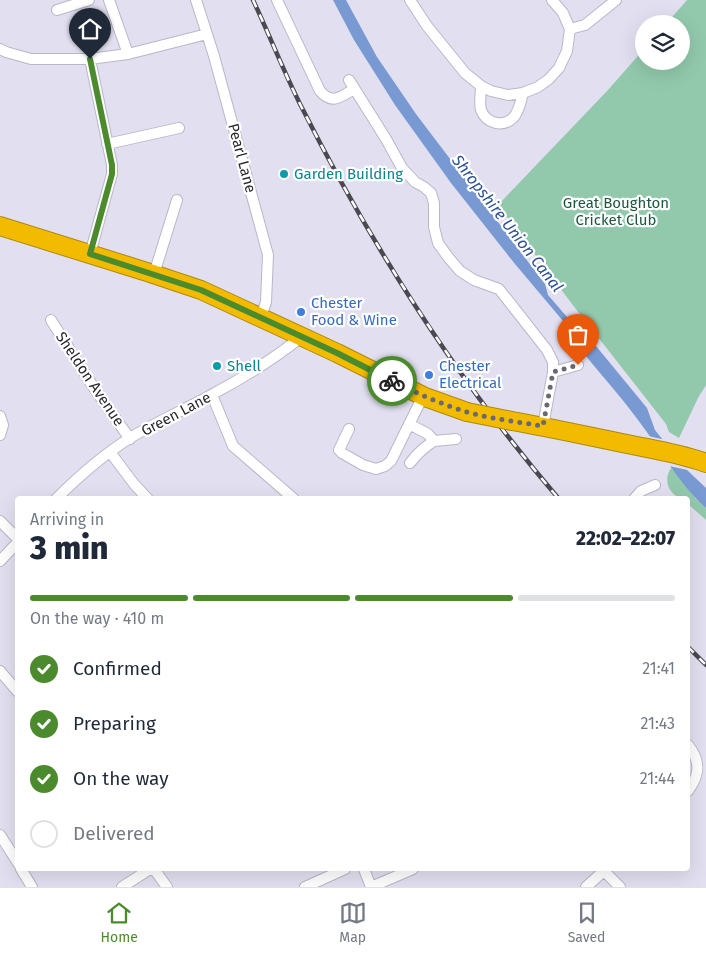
<!DOCTYPE html>
<html lang="en">
<head>
<meta charset="utf-8">
<style>
  body { margin:0; font-family:"Fira Sans",sans-serif; background:#f2f2f3; color:#1f2937; height:100vh; display:flex; flex-direction:column; font-size:19px; white-space:nowrap }
  * { box-sizing:border-box; margin:0 }
  p { font-size:16px; color:#747a83 }
  .icon { flex:none; width:28px; height:28px; fill:none; stroke:currentColor; stroke-width:2; stroke-linecap:round; stroke-linejoin:round }
  .map { position:relative; flex:1; overflow:hidden }
  .sheet { position:absolute; left:15px; top:496px; width:675px; height:375px; display:flex; flex-direction:column; background:#fff; border-radius:5px; box-shadow:0 5px 20px #0002 }
  .sheet>* { flex:none }
  .controls { position:absolute; left:635px; top:15px; display:grid; gap:10px }
  .controls a { display:grid; place-items:center; width:55px; height:55px; border-radius:50%; background:#fff; box-shadow:0 5px 20px #0002; font-size:25px }
  .pin { position:absolute; display:grid; place-items:center; width:42px; height:42px; color:#fff; margin:-51px -21px; border-radius:50% 50% 50% 0; rotate:-45deg; box-shadow:0 0 5px #0007 }
  .pin .icon { rotate:45deg }
  .courier { position:absolute; display:grid; place-items:center; width:50px; height:50px; margin:-25px; border:4px solid #4b8b2d; border-radius:50%; background:#fff; color:#222; box-shadow:0 1px 6px #0007 }
  .head em { font-style:normal; font-weight:800 }
  .head div { display:flex; flex-direction:column-reverse }
  .head { display:flex; align-items:center; justify-content:space-between; height:85px; padding:0 15px }
  h1 { font-size:32px; font-weight:800; line-height:38px }
  .bar { display:grid; grid-template-columns:repeat(4,1fr); gap:8px 5px; align-content:center; height:60px; padding:0 15px }
  .bar i { height:6px; border-radius:4px; background:#e0e1e3 }
  .bar .selected { background:#4b8b2d }
  .bar p { grid-column:span 4 }
  ol { padding:0 15px; list-style:none }
  li { display:flex; align-items:center; gap:15px; height:55px }
  li p { margin-inline-start:auto }
  li .icon { padding:5px; border-radius:50%; background:#4b8b2d; color:#fff; stroke-width:4 }
  li:last-child { color:#747a83 }
  li i { width:28px; height:28px; border:2px solid #e0e1e3; border-radius:50% }
  .tabs { display:flex; justify-content:space-around; align-items:center; height:70px; border-top:1px solid #e0e1e3; background:#fff; font-size:14px; color:#747a83 }
  .tabs a { display:grid; justify-items:center; gap:2px }
  .tabs .selected { color:#4b8b2d }
  .map>svg:first-child { display:block }
  .green { fill:#92c9ac }
  .water { fill:#7999d3 }
  .pier { fill:#e2e0f0 }
  .lines { fill:none; stroke-linecap:round; stroke-linejoin:round }
  .street-casing { stroke:#b9b7c6; stroke-width:12 }
  .highway-casing { stroke:#ac8810; stroke-width:20 }
  .street { stroke:#fff; stroke-width:10 }
  .highway { stroke:#f3bb00; stroke-width:18 }
  .rail-casing { stroke:#4a4951; stroke-width:4.5 }
  .rail { stroke:#fff; stroke-width:2.5; stroke-dasharray:8; stroke-linecap:butt }
  .highway-bridge-casing { stroke:#ac8810; stroke-width:20; stroke-linecap:butt }
  .highway-bridge { stroke:#f3bb00; stroke-width:18 }
  .done { stroke:#6a6872; stroke-width:5; stroke-dasharray:0 9 }
  .route { stroke:#4b8b2d; stroke-width:6 }
  .culture-dot { fill:#0f9aa8; stroke:#fff; stroke-width:2 }
  .shop-dot { fill:#3f7fe0; stroke:#fff; stroke-width:2 }
  .labels { text-anchor:middle; stroke-width:4.5; stroke-linejoin:round; paint-order:stroke }
  .street-label { font-size:15px; fill:#29282e; stroke:#fff }
  .culture-label { font-size:15px; fill:#0d838f; stroke:#fff; text-anchor:start }
  .park-label { font-size:15px; fill:#1d573e; stroke:#fff }
  .shop-label { font-size:15px; fill:#366cbe; stroke:#fff; text-anchor:start }
  .water-label { font-size:16px; font-style:italic; fill:#2c5097; stroke:#fff }
</style>
</head>
<body>
<div class="map">
<svg width="706" height="887" viewBox="0 0 706 887">
  <rect width="100%" height="100%" fill="#e2e0f0"/>
  <path class="green" d="M687 0H706V385L698 398 679 438 669 432 666 424 572 304 498 205 608 90 644 49V61H681V24H666Z
    M672 467 696 499 706 508V520L688 504V499C670 499 661 480 672 467Z"/>
  <path class="water" d="M333 0H346L377 57 416 114 545 284 548 295 574 325 582 329 647 408 655 430 686 469 706 488V508C679 484 660 449 638 420 618 392 593 367 573 339L574 334 515 264 451 183 395 105 354 40Z"/>
  <path class="pier" d="M648 436 666 440 692 471 669 466Z"/>
  <g class="lines">
    <defs>
      <path id="street" d="M109 0 128 54
        M196 0 214 56 268 255 266 302 261 317
        M277 0 320 91C332 105 341 97 354 89
        M410 0 427 26 465 73 481 86 491 91 508 95 523 93 538 87 549 79 559 68 567 51 570 29 563 13 552 0
        M57 10 89 0
        M570 29 585 25 616 0
        M0 49 6 52 31 59H90L128 54 207 34
        M90 59 112 165V174L90 254
        M349 80 386 139 402 168 415 182 424 187 431 193 434 203V227L438 243 448 257 460 271 474 280 499 289 547 350 553 362V372
        M481 86C481 94 479 103 481 110 486 123 502 128 513 118 519 112 521 101 523 93
        M107 144 179 128
        M154 274 177 200
        M51 320 94 388 130 439
        M212 395 233 446 294 499
        M0 416 3 425 0 435
        M409 424 428 434 434 441 456 439
        M543 426 553 372 578 365
        M349 429 339 450 342 453 363 465 376 469 385 466 391 461 423 396
        M110 452 134 484 148 499
        M410 463C417 454 424 447 434 441
        M56 499C78 477 103 455 130 438 156 422 184 410 211 395 241 379 274 359 301 337
        M634 499 641 491 655 485
        M0 521 18 539
        M0 561 18 542
        M0 671 18 692
        M688 745C701 761 700 775 688 791
        M0 835 18 863
        M21 869 32 887
        M154 869 167 887
        M364 869 371 887
        M604 871 620 887
        M122 887 150 869
        M305 887 345 869
        M371 887 413 869
        M586 887 606 869"/>
      <path id="highway" d="M0 226 147 272 201 290 337 353 425 397 467 412
        M512 421C552 428 592 437 632 445 657 450 682 454 706 463"/>
    </defs>
    <use href="#street" class="street-casing"/>
    <use href="#highway" class="highway-casing"/>
    <use href="#street" class="street"/>
    <use href="#highway" class="highway"/>
    <defs>
      <path id="rail" d="M253 0C269 34 283 70 300 104 370 243 457 380 559 499
        M688 647 706 665"/>
    </defs>
    <use href="#rail" class="rail-casing"/>
    <use href="#rail" class="rail"/>
    <defs>
      <path id="highway-bridge" d="M467 412 512 421"/>
    </defs>
    <use href="#highway-bridge" class="highway-bridge-casing"/>
    <use href="#highway-bridge" class="highway-bridge"/>
  </g>
  <g class="lines">
    <path class="done" d="M392 381C416 393 441 404 467 412 492 419 518 422 543 426L553 372 578 365"/>
    <path class="route" d="M90 59 112 165V174L90 254 201 290 337 353 392 381"/>
  </g>
  <g class="culture-dot">
    <circle cx="284" cy="174" r="5"/>
    <circle cx="217" cy="366" r="5"/>
  </g>
  <g class="shop-dot">
    <circle cx="301" cy="312" r="5"/>
    <circle cx="429" cy="375" r="5"/>
  </g>
  <g class="labels">
    <g class="street-label">
      <text transform="translate(242 158) rotate(75)" y="5">Pearl Lane</text>
      <text transform="translate(90 379) rotate(56)" y="5">Sheldon Avenue</text>
      <text transform="translate(176 414) rotate(-28)" y="5">Green Lane</text>
    </g>
    <g class="culture-label">
      <text x="294" y="179">Garden Building</text>
      <text x="227" y="371">Shell</text>
    </g>
    <g class="park-label">
      <text x="616" y="208">Great Boughton<tspan x="616" dy="17">Cricket Club</tspan></text>
    </g>
    <g class="shop-label">
      <text x="311" y="308">Chester<tspan x="311" dy="17">Food &amp; Wine</tspan></text>
      <text x="439" y="371">Chester<tspan x="439" dy="17">Electrical</tspan></text>
    </g>
    <g class="water-label">
      <text transform="translate(508 223) rotate(52)" y="6">Shropshire Union Canal</text>
    </g>
  </g>
</svg>
<div class="controls">
<a><svg class="icon" aria-label="layers" viewBox="0 0 24 24"><path d="M12 4l9 5-9 5-9-5zM3 14l9 5 9-5"/></svg></a>
</div>
<div class="pin" style="left:578px;top:365px;background:#ea580c"><svg class="icon" aria-label="bag" viewBox="0 0 24 24"><path d="M5 8h14l-1 12H6zM9 8a3 3 0 0 1 6 0"/></svg></div>
<div class="pin" style="left:90px;top:59px;background:#1f2937"><svg class="icon" aria-label="home" viewBox="0 0 24 24"><path d="M3 11l9-7 9 7M6 9v11h12V9"/></svg></div>
<div class="courier" style="left:392px;top:381px"><svg class="icon" aria-label="bike" viewBox="0 0 24 24"><circle cx="6" cy="16" r="4"/><circle cx="18" cy="16" r="4"/><path d="M6 16l4-8h5l3 8M10 8l3 8H6M13 5h3"/></svg></div>
<section class="sheet">
<div class="head"><div><h1>3 min</h1><p>Arriving in</p></div><em>22:02–22:07</em></div>
<div class="bar"><i class="selected"></i><i class="selected"></i><i class="selected"></i><i></i><p>On the way · 410 m</p></div>
<ol>
<li><svg class="icon" aria-label="check" viewBox="0 0 24 24"><path d="M5 12l5 5 9-10"/></svg>Confirmed<p>21:41</p></li>
<li><svg class="icon" aria-label="check" viewBox="0 0 24 24"><path d="M5 12l5 5 9-10"/></svg>Preparing<p>21:43</p></li>
<li><svg class="icon" aria-label="check" viewBox="0 0 24 24"><path d="M5 12l5 5 9-10"/></svg>On the way<p>21:44</p></li>
<li><i></i>Delivered</li>
</ol>
</section>
</div>
<nav class="tabs">
<a class="selected"><svg class="icon" aria-label="home" viewBox="0 0 24 24"><path d="M3 11l9-7 9 7M6 9v11h12V9"/></svg>Home</a>
<a><svg class="icon" aria-label="map" viewBox="0 0 24 24"><path d="M3 6l6-2 6 2 6-2v14l-6 2-6-2-6 2zM9 4v14M15 6v14"/></svg>Map</a>
<a><svg class="icon" aria-label="saved" viewBox="0 0 24 24"><path d="M7 4h10v16l-5-4-5 4z"/></svg>Saved</a>
</nav>
</body>
</html>
